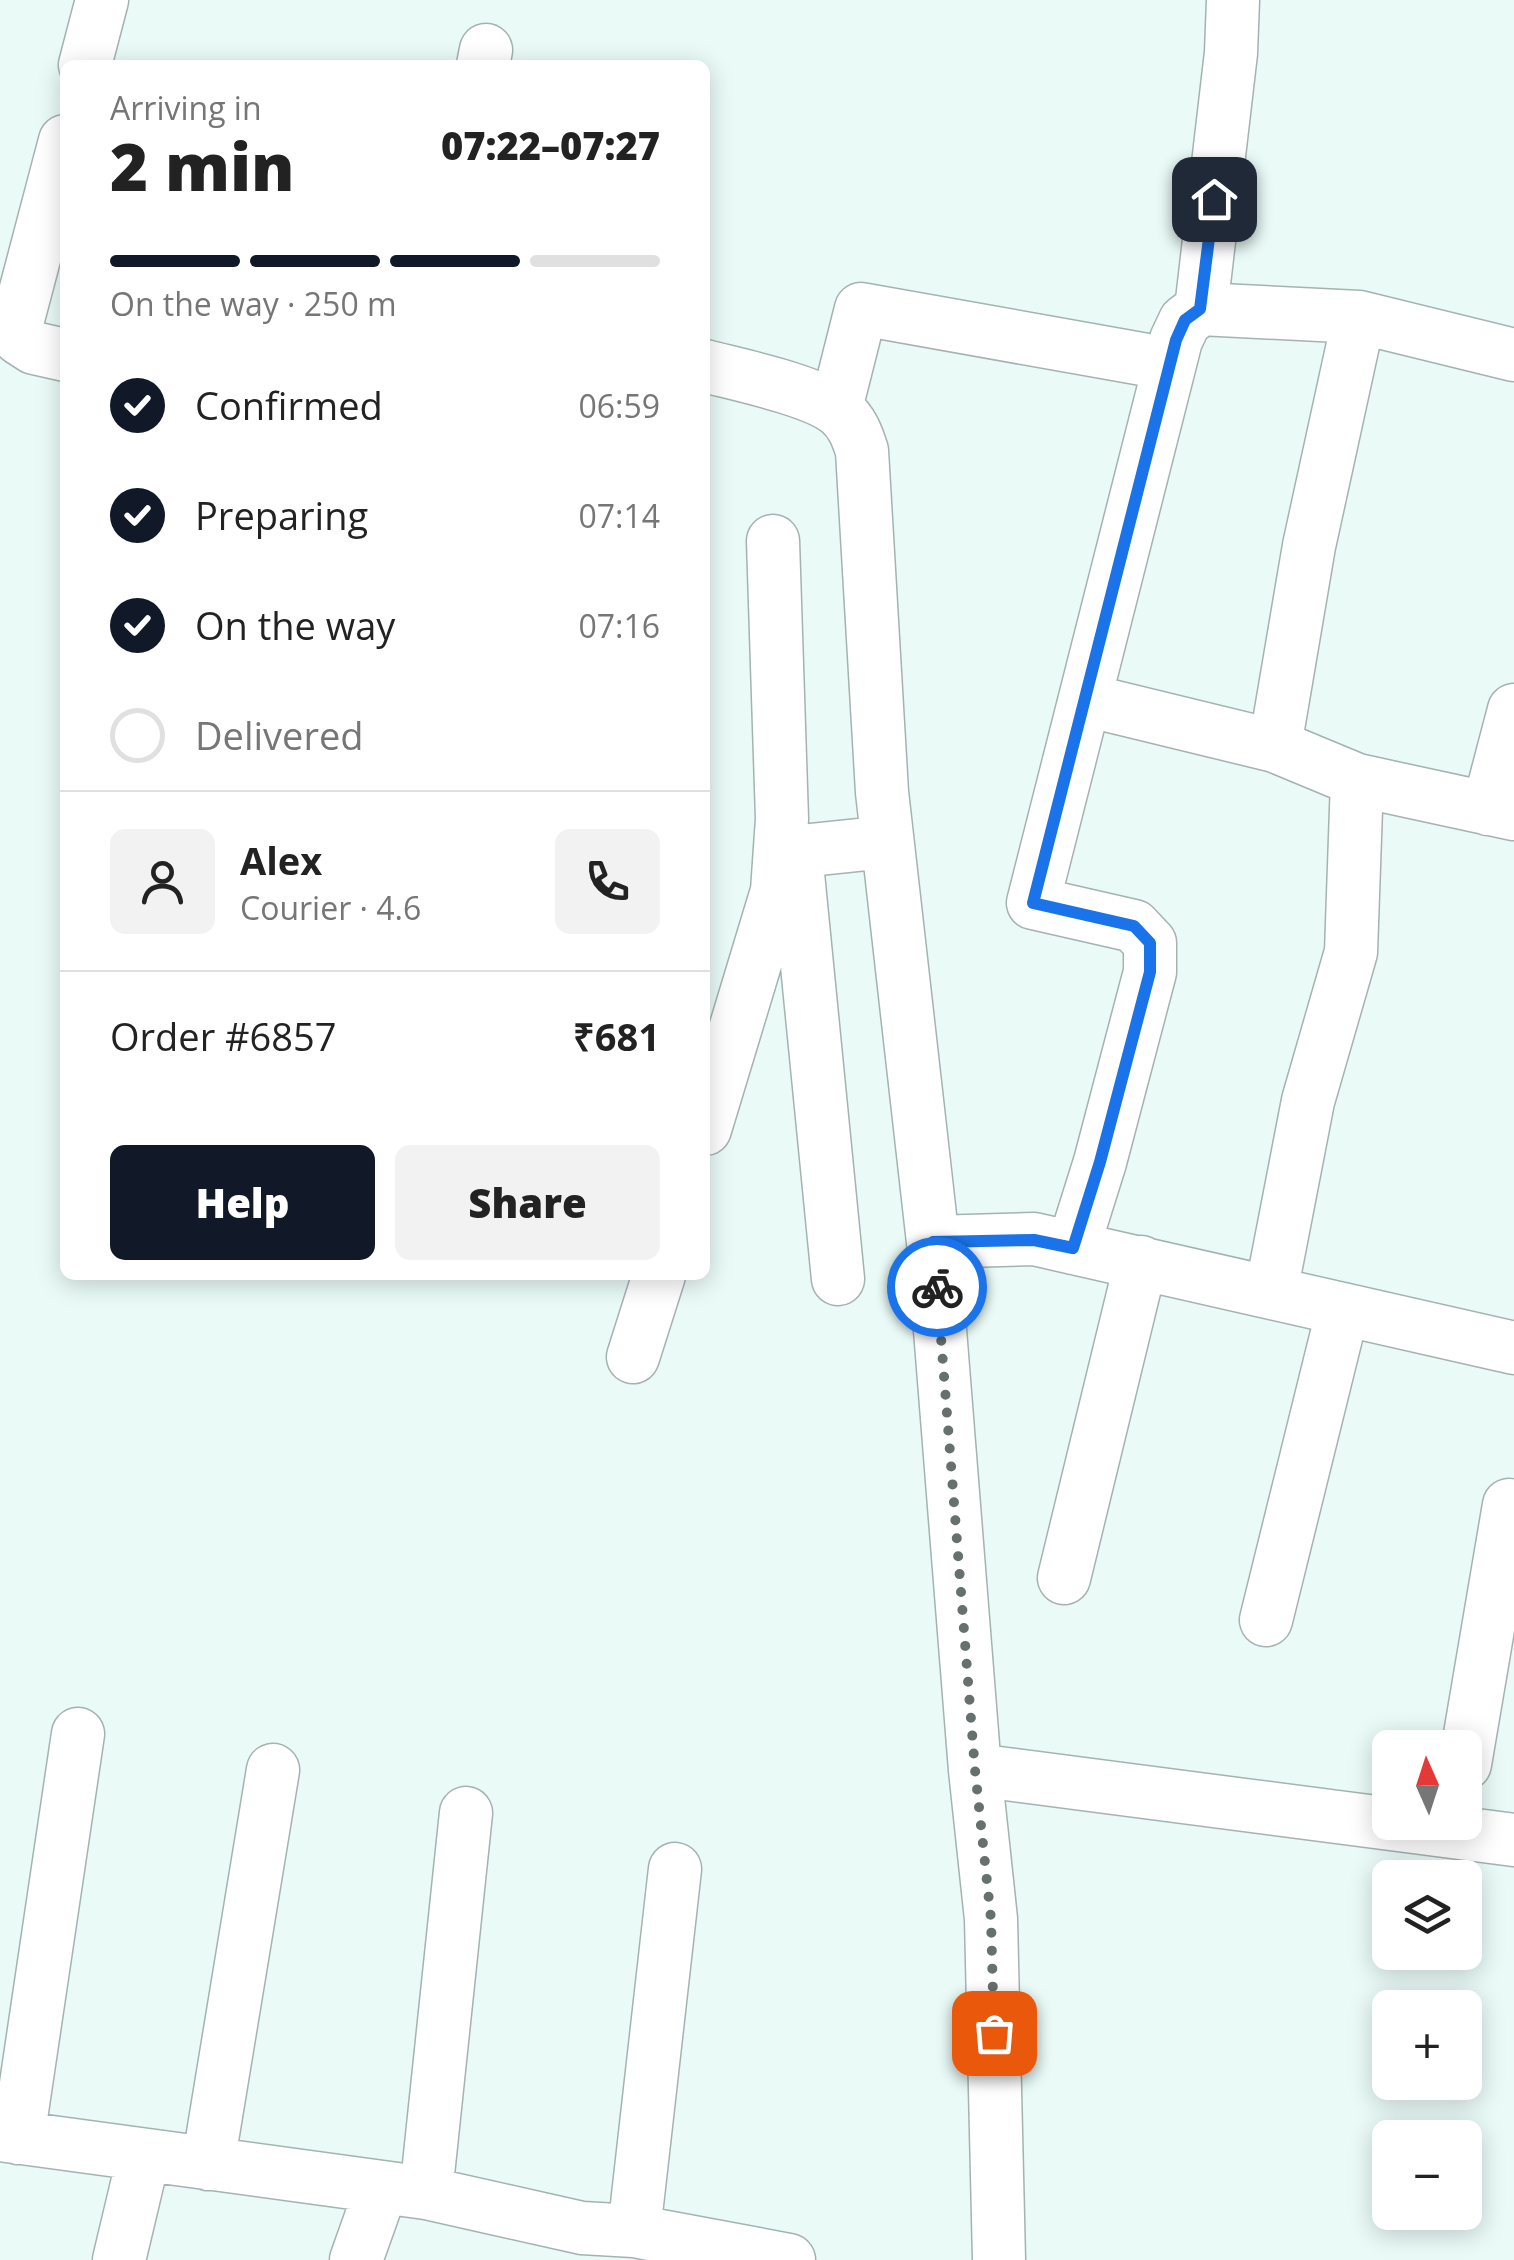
<!DOCTYPE html>
<html lang="en">
<head>
<meta charset="utf-8">
<style>
  body { margin:0; font-family:"Open Sans",sans-serif; background:#f2f2f2; color:#222; height:100vh; display:flex; flex-direction:column; font-size:38px; white-space:nowrap }
  * { box-sizing:border-box; margin:0 }
  p { font-size:32px; color:#767676 }
  .icon { flex:none; width:55px; height:55px; fill:none; stroke:currentColor; stroke-width:2; stroke-linecap:round; stroke-linejoin:round }
  .map { position:relative; flex:1; overflow:hidden }
  .drawer { position:absolute; left:60px; top:60px; width:650px; height:1220px; display:flex; flex-direction:column; background:#fff; border-radius:15px; box-shadow:0 5px 25px #0003 }
  .drawer>* { flex:none }
  .needle { width:65px; rotate:357deg }
  .tools { position:absolute; left:1372px; top:1730px; display:grid; gap:20px }
  .tools a { display:grid; place-items:center; width:110px; height:110px; border-radius:15px; background:#fff; box-shadow:0 5px 25px #0003; font-size:50px }
  .pin { position:absolute; display:grid; place-items:center; width:85px; height:85px; color:#fff; margin:-42px; border-radius:20px; box-shadow:0 5px 15px #0006 }
  .courier { position:absolute; display:grid; place-items:center; width:100px; height:100px; margin:-50px; border:8px solid #1a73e8; border-radius:50%; background:#fff; color:#222; box-shadow:0 2px 12px #0007 }
  .head em { font-style:normal; font-weight:800 }
  .head div { display:flex; flex-direction:column-reverse }
  .head { display:flex; align-items:center; justify-content:space-between; height:170px; padding:0 50px }
  h1 { font-size:65px; font-weight:800; line-height:75px }
  .bar { display:grid; grid-template-columns:repeat(4,1fr); gap:15px 10px; align-content:center; height:120px; padding:0 50px }
  .bar i { height:12px; border-radius:8px; background:#e0e0e0 }
  .bar .current { background:#111827 }
  .bar p { grid-column:span 4 }
  .line { display:flex; align-items:center; gap:25px; padding:0 50px; border-top:2px solid #e0e0e0 }
  .line div { flex:1 }
  .round { display:grid; place-items:center; flex:none; width:105px; height:105px; border-radius:15px; background:#f2f2f2 }
  ol { padding:0 50px; list-style:none }
  li { display:flex; align-items:center; gap:30px; height:110px }
  li p { margin-inline-start:auto }
  li .icon { padding:10px; border-radius:50%; background:#111827; color:#fff; stroke-width:4 }
  li:last-child { color:#767676 }
  li i { width:55px; height:55px; border:5px solid #e0e0e0; border-radius:50% }
  .action { display:flex; gap:20px; margin-top:auto; padding:20px 50px }
  .action a { flex:1; height:115px; border-radius:15px; background:#111827; color:#fff; font-size:40px; font-weight:800; line-height:115px; text-align:center }
  .action a+a { background:#f2f2f2; color:#222 }
  .map>svg:first-child { display:block }
  .lines { fill:none; stroke-linecap:round; stroke-linejoin:round }
  .minor-casing { stroke:#a4b3b1; stroke-width:55 }
  .minor { stroke:#fff; stroke-width:52 }
  .done { stroke:#66706e; stroke-width:10; stroke-dasharray:0 18 }
  .route { stroke:#1a73e8; stroke-width:12 }
</style>
</head>
<body>
<div class="map">
<svg width="1514" height="2260" viewBox="0 0 1514 2260">
  <rect width="100%" height="100%" fill="#e9faf7"/>
  <g class="lines">
    <defs>
      <path id="minor" d="M85 65 102 0
        M483 65 486 50
        M65 141 17 323 20 339 34 348 65 355
        M1201 309 1231 53 1233 0
        M705 366C739 375 813 390 839 411 852 422 857 435 862 451L882 792 933 1242 975 1770 991 1919 999 2260
        M836 408 861 309 1170 364
        M1086 700 1275 746 1357 780 1514 814
        M1275 746 1309 546 1359 317
        M1488 809 1514 710
        M781 853 887 842
        M797 864 838 1279
        M705 1129 777 891 782 819 773 541
        M933 1242 1034 1239 1514 1348
        M1073 1248 1100 1162 1150 972V943L1134 926 1033 903 1176 340 1185 321 1201 309 1359 317 1514 355
        M1271 1292 1308 1101 1351 952 1357 780
        M633 1357 659 1275
        M1064 1578 1141 1262
        M1266 1620 1343 1309
        M1465 1764 1509 1505
        M975 1770 1514 1840
        M0 2135 426 2193 582 2228 634 2231 789 2260
        M18 2138 78 1734
        M208 2164 273 1770
        M426 2193 466 1813
        M634 2231 675 1869
        M119 2260 144 2155
        M356 2260 382 2187"/>
    </defs>
    <use href="#minor" class="minor-casing"/>
    <use href="#minor" class="minor"/>
  </g>
  <g class="lines">
    <path class="done" d="M937 1287 975 1770 991 1919 994 2033"/>
    <path class="route" d="M937 1287 933 1242 1034 1240 1073 1248 1100 1162 1150 972V943L1134 926 1033 903 1176 340 1185 320 1200 309 1214 199"/>
  </g>
</svg>
<div class="tools">
<a><svg class="needle" viewBox="-14 -14 28 28"><path d="M0-13l5 13h-10z" fill="#e53935"/><path d="M0 13l5-13h-10z" fill="#767676"/></svg></a>
<a><svg class="icon" aria-label="layers" viewBox="0 0 24 24"><path d="M12 4l9 5-9 5-9-5zM3 14l9 5 9-5"/></svg></a>
<a>+</a>
<a>−</a>
</div>
<div class="pin" style="left:994px;top:2033px;background:#ea580c"><svg class="icon" aria-label="bag" viewBox="0 0 24 24"><path d="M5 8h14l-1 12H6zM9 8a3 3 0 0 1 6 0"/></svg></div>
<div class="pin" style="left:1214px;top:199px;background:#1f2937"><svg class="icon" aria-label="home" viewBox="0 0 24 24"><path d="M3 11l9-7 9 7M6 9v11h12V9"/></svg></div>
<div class="courier" style="left:937px;top:1287px"><svg class="icon" aria-label="bike" viewBox="0 0 24 24"><circle cx="6" cy="16" r="4"/><circle cx="18" cy="16" r="4"/><path d="M6 16l4-8h5l3 8M10 8l3 8H6M13 5h3"/></svg></div>
<section class="drawer">
<div class="head"><div><h1>2 min</h1><p>Arriving in</p></div><em>07:22–07:27</em></div>
<div class="bar"><i class="current"></i><i class="current"></i><i class="current"></i><i></i><p>On the way · 250 m</p></div>
<ol>
<li><svg class="icon" aria-label="check" viewBox="0 0 24 24"><path d="M5 12l5 5 9-10"/></svg>Confirmed<p>06:59</p></li>
<li><svg class="icon" aria-label="check" viewBox="0 0 24 24"><path d="M5 12l5 5 9-10"/></svg>Preparing<p>07:14</p></li>
<li><svg class="icon" aria-label="check" viewBox="0 0 24 24"><path d="M5 12l5 5 9-10"/></svg>On the way<p>07:16</p></li>
<li><i></i>Delivered</li>
</ol>
<div class="line" style="height:180px"><a class="round"><svg class="icon" aria-label="person" viewBox="0 0 24 24"><circle cx="12" cy="8" r="4"/><path d="M4 21q1-7 8-7t8 7"/></svg></a><div><b>Alex</b><p>Courier · 4.6</p></div><a class="round"><svg class="icon" aria-label="phone" viewBox="0 0 24 24"><path d="M5 4h4l2 5-3 2q2 4 5 5l2-3 5 2v4C11 20 4 13 5 4z"/></svg></a></div>
<div class="line" style="height:130px"><div>Order #6857</div><b>₹681</b></div>
<div class="action"><a>Help</a><a>Share</a></div>
</section>
</div>
</body>
</html>
